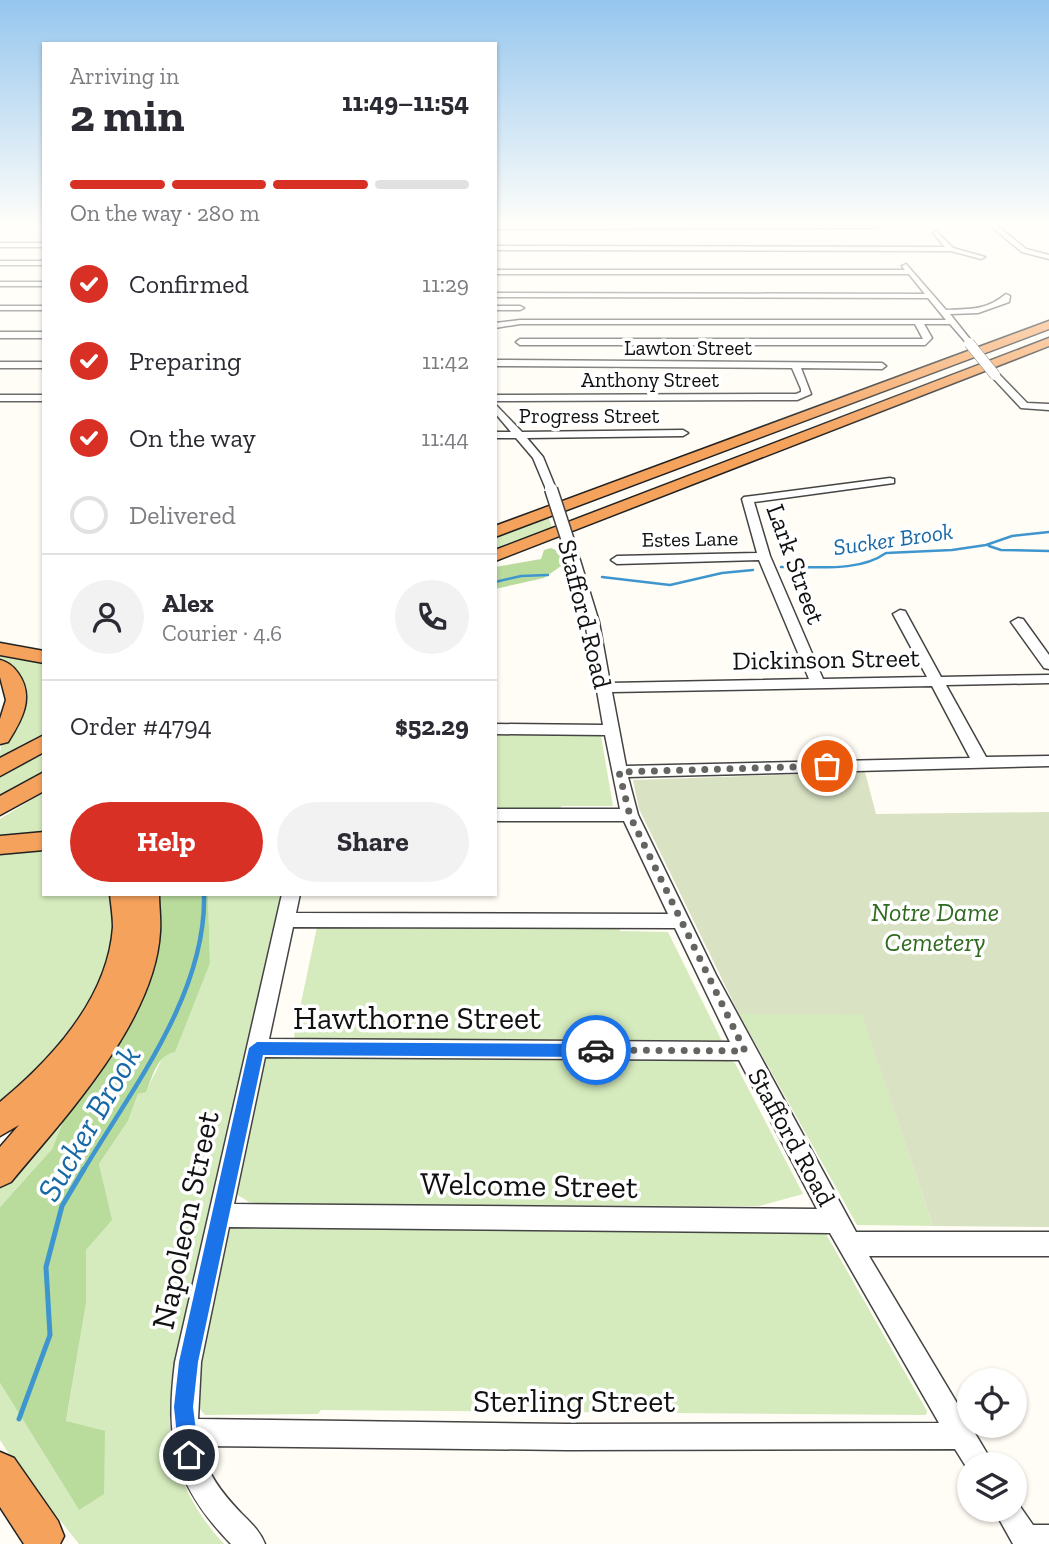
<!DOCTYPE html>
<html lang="en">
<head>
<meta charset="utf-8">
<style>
  body { margin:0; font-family:"Zilla Slab",serif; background:#f2f2f3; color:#2b2b33; height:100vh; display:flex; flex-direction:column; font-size:26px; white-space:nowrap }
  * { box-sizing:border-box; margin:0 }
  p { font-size:23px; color:#7c7c81 }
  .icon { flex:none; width:38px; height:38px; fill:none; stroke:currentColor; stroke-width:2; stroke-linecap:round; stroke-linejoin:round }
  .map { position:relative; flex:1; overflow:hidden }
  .drawer { position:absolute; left:42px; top:42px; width:455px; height:854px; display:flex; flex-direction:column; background:#fff; border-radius:0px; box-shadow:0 2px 5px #0004 }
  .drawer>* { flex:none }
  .controls { position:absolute; left:957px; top:1368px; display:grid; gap:14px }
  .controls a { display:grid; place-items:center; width:70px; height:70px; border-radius:50%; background:#fff; box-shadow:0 2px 5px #0004; font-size:35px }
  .pin { position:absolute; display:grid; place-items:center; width:60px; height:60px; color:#fff; margin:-30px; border:4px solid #fff; border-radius:50%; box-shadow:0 2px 7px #0007 }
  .courier { position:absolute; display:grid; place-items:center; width:70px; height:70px; margin:-35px; border:5px solid #1a73e8; border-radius:50%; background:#fff; color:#222; box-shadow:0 2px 9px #0007 }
  .head em { font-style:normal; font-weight:800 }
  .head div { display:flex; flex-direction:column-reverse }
  .head { display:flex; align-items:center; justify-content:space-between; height:119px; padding:0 28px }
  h1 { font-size:46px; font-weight:800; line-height:52px }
  .bar { display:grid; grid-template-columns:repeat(4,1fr); gap:10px 7px; align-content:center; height:84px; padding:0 28px }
  .bar i { height:9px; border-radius:5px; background:#e1e1e2 }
  .bar .current { background:#d93025 }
  .bar p { grid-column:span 4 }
  .line { display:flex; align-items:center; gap:18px; padding:0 28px; border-top:2px solid #e1e1e2 }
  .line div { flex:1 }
  .round { display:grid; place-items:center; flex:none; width:74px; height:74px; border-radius:37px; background:#f2f2f3 }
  ol { padding:0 28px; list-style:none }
  li { display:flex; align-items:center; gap:21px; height:77px }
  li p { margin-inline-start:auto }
  li .icon { padding:7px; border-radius:50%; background:#d93025; color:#fff; stroke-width:4 }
  li:last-child { color:#7c7c81 }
  li i { width:38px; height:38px; border:4px solid #e1e1e2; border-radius:50% }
  .action { display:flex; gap:14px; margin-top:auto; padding:14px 28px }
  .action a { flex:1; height:80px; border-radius:42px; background:#d93025; color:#fff; font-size:28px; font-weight:800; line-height:80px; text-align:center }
  .action a+a { background:#f2f2f3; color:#2b2b33 }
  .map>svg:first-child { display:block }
  .green { fill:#d5ebbd }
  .forest { fill:#b9dc9c }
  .cemetery { fill:#d9e3c4 }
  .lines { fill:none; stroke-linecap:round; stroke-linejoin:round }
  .stream-far2 { stroke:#3f96cf; stroke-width:2.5 }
  .stream-far1 { stroke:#3f96cf; stroke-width:4.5 }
  .stream { stroke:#3f96cf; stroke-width:5 }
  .minor-casing { stroke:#444; stroke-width:3 }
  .highway-casing { stroke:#222; stroke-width:3 }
  .minor { fill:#fff; fill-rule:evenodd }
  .highway { fill:#f5a25d; fill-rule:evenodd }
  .minor-bridge-far1-casing { stroke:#444; stroke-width:11; stroke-linecap:butt }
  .minor-bridge-casing { stroke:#444; stroke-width:15; stroke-linecap:butt }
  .minor-bridge-far1 { stroke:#fff; stroke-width:10 }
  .minor-bridge { stroke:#fff; stroke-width:12 }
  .route { fill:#1a73e8 }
  .done { stroke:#646461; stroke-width:7; stroke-dasharray:0 12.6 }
  .labels { text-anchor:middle; stroke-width:7; stroke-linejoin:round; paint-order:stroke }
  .far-street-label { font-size:21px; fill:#111; stroke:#fff }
  .far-water-label { font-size:23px; font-style:italic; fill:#1768a6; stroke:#fff }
  .street-label { font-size:26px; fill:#111; stroke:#fff }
  .park-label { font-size:26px; font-style:italic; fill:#2f6b1f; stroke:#fff }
  .near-street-label { font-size:32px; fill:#111; stroke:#fff }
  .near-water-label { font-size:33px; font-style:italic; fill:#1768a6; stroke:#fff }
</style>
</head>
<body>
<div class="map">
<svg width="1049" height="1544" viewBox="0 0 1049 1544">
  <rect width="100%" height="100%" fill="#fffdf5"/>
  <path class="green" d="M548 516 553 530 495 552V536Z
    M0 653 44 661V733L0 757C0 716 53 694 0 659Z
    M495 734 601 736 613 806H562L558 810 495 809Z
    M44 749V774L0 802V774Z
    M44 792V835L0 840V819Z
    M44 846V894H116L117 938 91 1010 0 1112V850Z
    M208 894H285L175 1375C174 1389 171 1404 170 1418 168 1463 194 1512 224 1544H79L16 1465 0 1440V1383L79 1510 66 1422 86 1304V1250L111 1220 99 1164 128 1121 138 1094 146 1091 210 963Z
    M317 927 619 928 620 931 668 932 722 1041 296 1040 294 1036Z
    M739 1014H862L933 1226 857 1225Z
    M268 1056 729 1060 735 1063 803 1194 759 1206 274 1205 249 1202 236 1194 265 1059Z
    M74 1094 52 1149 0 1207V1186Z
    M233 1227 529 1228 826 1234 927 1411 926 1415 321 1410 318 1414 205 1415C203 1413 200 1409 198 1406 188 1379 222 1262 230 1229Z"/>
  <path class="forest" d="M551 548 560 552 564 564 544 578 495 589V567L541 559 544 550Z
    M155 894H208L210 963 175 1052C157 1055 153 1076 146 1092L138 1094 128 1121 99 1164 112 1220 86 1250V1304L66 1421 105 1431 104 1494 79 1510 0 1383V1207L52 1149Z"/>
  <path class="cemetery" d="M865 772 876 814 1049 812V1227L933 1226 862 1015 739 1014 639 809 633 780Z"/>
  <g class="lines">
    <path class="stream-far2" d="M989 546 1001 550 1049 551
      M781 567C814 566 858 573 886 553L952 550 986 545 1012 536 1049 532
      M602 577 670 585 722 573 753 570
      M495 582 521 576 548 575"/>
    <path class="stream-far1" d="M83 1171C132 1089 207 993 204 894"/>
    <path class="stream" d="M19 1419 50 1335 46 1267 62 1206 84 1169"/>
    <defs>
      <path id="minor" d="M988 224H995L1026 249 1049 255V259L1022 252Z
        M495 225 874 226 877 228 495 229Z
        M936 231 953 248 985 257 981 259 951 251 495 250V246L945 247 933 233Z
        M0 243H44V247H0Z
        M0 261H44V265H0Z
        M906 264 946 310C972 309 987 310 1006 294L1010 296 1009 302 978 313 950 314 973 343 969 346 950 324H924L932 338 925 345H520L516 342 520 339H923L915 324H520L495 328V323L520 320H946L928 298 495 297V293L925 294 909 274H495V270H905L902 266Z
        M0 282H44V286H0Z
        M0 306H44V310H0Z
        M495 306H520L524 308 520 310H495Z
        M0 332H44V338H0Z
        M495 360 882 363 886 366 882 369 801 368 811 394 797 400 495 401V395L796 394 801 392V389L792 368 495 366Z
        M0 362H44V368H0Z
        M992 373H998L1027 403 1049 404V410L1021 408 992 377Z
        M0 395H44V401H0Z
        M495 404 522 432 683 430 688 433 683 436 527 438 543 457 556 489 551 492 546 489 533 458 516 438H495V432H511L495 413Z
        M890 478 894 479V483L754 502 770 556 823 679 927 677 893 614 900 610 905 611 941 677 1049 675V683L946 685 986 757 1049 756V766L628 777 638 815 716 975 856 1232H1049V1256H869L994 1465H970V1473L955 1449 567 1450 201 1446C206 1473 222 1493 241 1513 251 1523 260 1531 265 1544H231C174 1485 165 1442 175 1362L282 894H300L296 913 668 914 624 821H495V809H620L605 735 495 734V724L603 725 585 622 563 544 569 540 575 544 599 622 610 683 809 679 759 560 617 564 611 560 617 556 757 553 742 499 744 497ZM932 686 970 758 626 766 612 692ZM293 927 675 928 730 1042 269 1039ZM265 1057 739 1060 817 1209 234 1204ZM229 1227 830 1233 939 1423 567 1424 198 1419 201 1362Z
        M1018 618 1023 619 1049 655V669L1044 668 1011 622Z
        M1015 1499 1033 1525H1049V1544H1013L994 1510H1015Z"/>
      <path id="highway" d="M1049 321V329L495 537V526Z
        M1049 338V346L495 561V550Z
        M0 643 44 651V663L0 655Z
        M0 660C8 662 13 666 18 673 35 697 22 720 8 742L0 744V719L6 700 0 677Z
        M44 735V752L0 776V758Z
        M44 772V791L0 815V796Z
        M44 832V850L0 854V836Z
        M110 894H159C159 907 161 919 160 932 155 1021 66 1116 11 1182L0 1187V1147L19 1125 0 1136V1102C52 1059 108 998 113 927 113 916 111 905 110 894Z
        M0 1452 14 1458 58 1521 64 1536 60 1544H24L0 1507Z"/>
    </defs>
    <use href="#minor" class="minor-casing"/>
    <use href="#highway" class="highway-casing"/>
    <use href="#minor" class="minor"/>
    <use href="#highway" class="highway"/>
    <defs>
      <path id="minor-bridge-far1" d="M969 343 995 375"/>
      <path id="minor-bridge" d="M551 489 569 544"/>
    </defs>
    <use href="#minor-bridge-far1" class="minor-bridge-far1-casing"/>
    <use href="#minor-bridge" class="minor-bridge-casing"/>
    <use href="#minor-bridge-far1" class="minor-bridge-far1"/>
    <use href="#minor-bridge" class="minor-bridge"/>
  </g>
  <linearGradient id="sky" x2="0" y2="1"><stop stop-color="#95c6ee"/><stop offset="0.51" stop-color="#fffefa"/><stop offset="1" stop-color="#fffefa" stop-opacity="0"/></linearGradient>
  <rect width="1049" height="440" fill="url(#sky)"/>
  <path class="route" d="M257 1042 596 1044 603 1050 596 1057 263 1055 198 1362 193 1407 199 1455 196 1462 189 1465 182 1462 179 1455 174 1407 179 1362 249 1048Z"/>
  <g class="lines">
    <path class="done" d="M596 1050 745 1051 630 816 619 772 827 766"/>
  </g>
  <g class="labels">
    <g class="far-street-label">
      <text x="688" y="355">Lawton Street</text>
      <text x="650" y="387">Anthony Street</text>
      <text x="589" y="423">Progress Street</text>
      <text transform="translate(690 539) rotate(-1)" y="7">Estes Lane</text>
    </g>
    <g class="far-water-label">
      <text transform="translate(893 539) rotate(-8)" y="8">Sucker Brook</text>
    </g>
    <g class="street-label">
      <text transform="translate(796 564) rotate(70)" y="9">Lark Street</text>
      <text transform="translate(585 614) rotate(76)" y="9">Stafford Road</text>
      <text transform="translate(826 659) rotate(-1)" y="9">Dickinson Street</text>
      <text transform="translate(792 1137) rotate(61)" y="9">Stafford Road</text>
    </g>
    <g class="park-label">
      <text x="935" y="921">Notre Dame<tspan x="935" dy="30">Cemetery</tspan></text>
    </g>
    <g class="near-street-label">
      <text x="417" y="1029">Hawthorne Street</text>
      <text transform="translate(529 1185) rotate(1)" y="11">Welcome Street</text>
      <text transform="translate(185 1220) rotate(-78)" y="11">Napoleon Street</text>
      <text x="574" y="1412">Sterling Street</text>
    </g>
    <g class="near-water-label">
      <text transform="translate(88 1123) rotate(-60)" y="12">Sucker Brook</text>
    </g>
  </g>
</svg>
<div class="controls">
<a><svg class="icon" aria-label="locate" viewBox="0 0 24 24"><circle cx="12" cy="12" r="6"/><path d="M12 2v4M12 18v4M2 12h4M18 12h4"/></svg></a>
<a><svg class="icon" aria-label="layers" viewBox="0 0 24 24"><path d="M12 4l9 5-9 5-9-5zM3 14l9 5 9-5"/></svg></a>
</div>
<div class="pin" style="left:827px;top:766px;background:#ea580c"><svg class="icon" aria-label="bag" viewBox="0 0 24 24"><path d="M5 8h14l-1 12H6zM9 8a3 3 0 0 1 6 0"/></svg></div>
<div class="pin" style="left:189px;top:1455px;background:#1f2937"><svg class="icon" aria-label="home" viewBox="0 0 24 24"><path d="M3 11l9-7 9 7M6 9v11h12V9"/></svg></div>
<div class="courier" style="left:596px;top:1050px"><svg class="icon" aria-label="car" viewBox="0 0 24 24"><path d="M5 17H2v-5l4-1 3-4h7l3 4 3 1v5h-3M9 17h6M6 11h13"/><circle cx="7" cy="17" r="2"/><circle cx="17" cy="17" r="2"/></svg></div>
<section class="drawer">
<div class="head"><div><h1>2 min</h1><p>Arriving in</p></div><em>11:49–11:54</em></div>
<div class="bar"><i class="current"></i><i class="current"></i><i class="current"></i><i></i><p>On the way · 280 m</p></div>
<ol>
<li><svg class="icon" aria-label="check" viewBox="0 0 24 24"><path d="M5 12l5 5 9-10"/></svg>Confirmed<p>11:29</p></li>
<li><svg class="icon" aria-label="check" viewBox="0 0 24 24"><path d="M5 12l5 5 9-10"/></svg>Preparing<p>11:42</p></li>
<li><svg class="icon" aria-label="check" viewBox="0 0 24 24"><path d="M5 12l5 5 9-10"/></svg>On the way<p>11:44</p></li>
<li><i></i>Delivered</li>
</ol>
<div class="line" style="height:126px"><a class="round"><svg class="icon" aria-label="person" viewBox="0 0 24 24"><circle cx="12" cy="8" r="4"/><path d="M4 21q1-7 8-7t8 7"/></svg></a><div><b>Alex</b><p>Courier · 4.6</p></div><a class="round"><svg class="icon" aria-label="phone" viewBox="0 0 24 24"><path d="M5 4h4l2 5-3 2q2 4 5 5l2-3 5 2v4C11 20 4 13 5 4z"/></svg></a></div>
<div class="line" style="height:91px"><div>Order #4794</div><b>$52.29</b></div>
<div class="action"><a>Help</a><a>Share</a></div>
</section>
</div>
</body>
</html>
